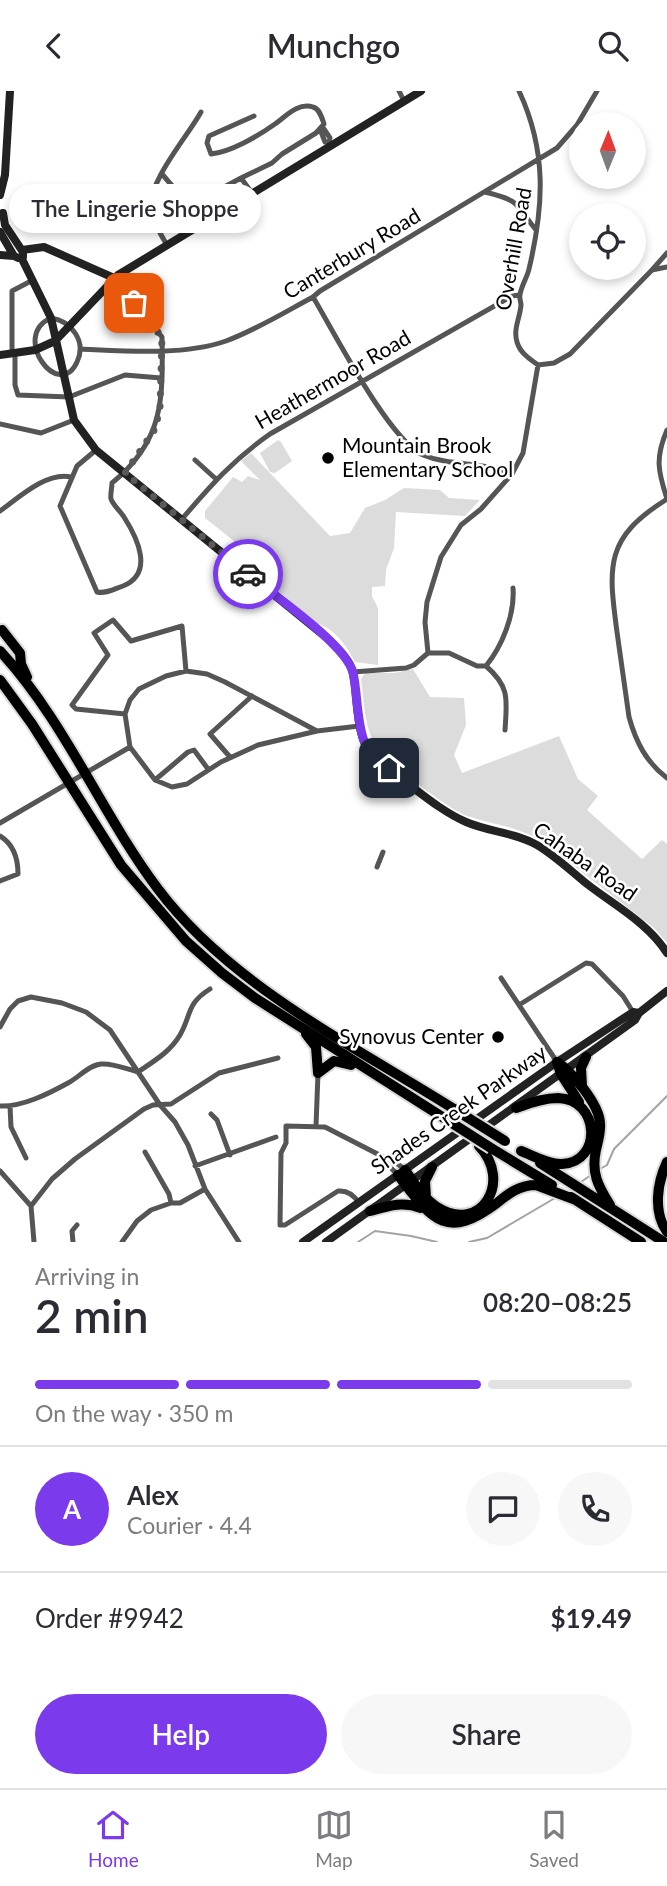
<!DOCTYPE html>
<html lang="en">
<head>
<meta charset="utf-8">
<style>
  body { margin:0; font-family:Lato,sans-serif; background:#f7f7f7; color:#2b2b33; height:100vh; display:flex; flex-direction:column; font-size:26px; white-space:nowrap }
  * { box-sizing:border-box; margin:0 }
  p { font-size:23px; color:#7c7c81 }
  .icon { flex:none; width:38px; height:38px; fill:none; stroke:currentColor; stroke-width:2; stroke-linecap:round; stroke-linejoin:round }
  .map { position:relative; height:1151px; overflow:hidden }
  .drawer { display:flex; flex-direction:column; background:#fff; flex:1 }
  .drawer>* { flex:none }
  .needle { width:46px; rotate:1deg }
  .controls { position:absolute; left:569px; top:21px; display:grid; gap:14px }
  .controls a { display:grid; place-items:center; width:77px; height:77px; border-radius:50%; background:#fff; box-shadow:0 4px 10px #0003; font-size:35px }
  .pin { position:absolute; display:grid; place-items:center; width:60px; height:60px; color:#fff; margin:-30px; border-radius:14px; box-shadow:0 4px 10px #0006 }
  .courier { position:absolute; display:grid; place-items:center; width:70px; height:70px; margin:-35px; border:5px solid #7c3aed; border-radius:50%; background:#fff; color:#222; box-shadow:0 2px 9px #0007 }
  .bubble { position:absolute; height:49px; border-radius:24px; background:#fff; box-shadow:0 4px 10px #0003; font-size:23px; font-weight:600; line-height:49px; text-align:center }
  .overview em { font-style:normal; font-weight:600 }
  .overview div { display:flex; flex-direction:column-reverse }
  .overview { display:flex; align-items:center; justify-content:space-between; height:119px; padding:0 35px }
  h1 { font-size:46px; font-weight:600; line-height:52px }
  .bar { display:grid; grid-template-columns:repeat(4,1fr); gap:10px 7px; align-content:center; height:84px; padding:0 35px }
  .bar i { height:9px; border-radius:5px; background:#e1e1e2 }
  .bar .on { background:#7c3aed }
  .bar p { grid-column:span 4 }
  .line { display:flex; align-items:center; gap:18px; padding:0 35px; border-top:2px solid #e1e1e2 }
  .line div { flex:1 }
  .round { display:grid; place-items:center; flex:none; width:74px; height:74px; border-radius:37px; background:#f7f7f7 }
  .cta { display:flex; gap:14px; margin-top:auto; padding:14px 35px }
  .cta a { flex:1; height:80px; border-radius:42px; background:#7c3aed; color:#fff; font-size:28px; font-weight:600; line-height:80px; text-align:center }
  .cta a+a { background:#f7f7f7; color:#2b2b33 }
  header { display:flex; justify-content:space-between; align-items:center; height:91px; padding:0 35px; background:#fff; font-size:32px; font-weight:600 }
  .tab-bar { display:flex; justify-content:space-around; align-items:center; height:98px; border-top:2px solid #e1e1e2; background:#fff; font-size:19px; color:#7c7c81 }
  .tab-bar a { display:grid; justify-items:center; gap:4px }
  .tab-bar .on { color:#7c3aed }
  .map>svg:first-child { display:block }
  .green { fill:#dcdcdc }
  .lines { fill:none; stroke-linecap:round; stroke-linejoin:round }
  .stream { stroke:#a3a3a3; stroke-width:2 }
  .highway-casing { stroke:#dbdbdb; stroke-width:14 }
  .street { stroke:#555; stroke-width:5 }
  .secondary { stroke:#222; stroke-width:8 }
  .highway { stroke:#000; stroke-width:10 }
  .highway-bridge-casing { stroke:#dbdbdb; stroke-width:14; stroke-linecap:butt }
  .highway-bridge { stroke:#000; stroke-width:10 }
  .done { stroke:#595959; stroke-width:7; stroke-dasharray:0 12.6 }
  .route { stroke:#7c3aed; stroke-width:9 }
  .poi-dot { fill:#000; stroke:#fff; stroke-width:2.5 }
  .labels { text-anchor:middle; stroke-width:5; stroke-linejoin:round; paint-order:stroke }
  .street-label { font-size:21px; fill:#000; stroke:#fff }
  .poi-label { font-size:21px; fill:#000; stroke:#fff; text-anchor:start }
</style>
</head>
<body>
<header><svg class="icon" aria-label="back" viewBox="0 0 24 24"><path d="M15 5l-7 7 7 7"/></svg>Munchgo<svg class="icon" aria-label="search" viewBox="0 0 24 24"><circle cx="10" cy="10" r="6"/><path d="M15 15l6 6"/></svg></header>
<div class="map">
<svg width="667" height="1151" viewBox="0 0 667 1151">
  <rect width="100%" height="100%" fill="#fff"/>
  <path class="green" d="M278 349 281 351 292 370 275 382 270 381 260 362Z
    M251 362 330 445 350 442 365 417 385 409 404 397 440 399 449 407 480 409 465 425 396 421 394 457 386 479 385 495 372 496V505L378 517V574L355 571C347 555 334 537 316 532L275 497 282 488 205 427V420L233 386 242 391 248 385 260 389 241 370Z
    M413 578 430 606 464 607 466 634 454 664 462 682 559 645 578 688 598 705 587 719 642 768 662 749 667 753V852L654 837 543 751C518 735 494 734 467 725 446 717 385 670 374 651 364 634 364 607 361 588L365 582H394Z"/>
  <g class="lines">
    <path class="stream" d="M600 1078 607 1074 614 1058 667 1005
      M581 1091 591 1084
      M358 1151 375 1140 411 1145 437 1151
      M469 1151 487 1147 555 1107"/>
    <defs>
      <path id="highway" d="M2 539 20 562 21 573 27 586
        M0 560C65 630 101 722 158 798 230 894 354 955 454 1018
        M0 589 32 633 121 774 186 850 222 882 255 907 444 1027
        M306 943 316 956 318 982
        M557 971C572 981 599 1013 600 1032 601 1041 598 1050 596 1059 591 1082 598 1095 610 1114
        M557 971 561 983 579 1011
        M318 982 334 970 351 974
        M582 995 581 977 586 966
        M516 1017C529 1012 543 1007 558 1007 600 1008 603 1071 562 1073 549 1074 534 1065 521 1060
        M491 1057 552 1094
        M667 1071C657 1092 653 1121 667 1141
        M540 1072 664 1151
        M405 1079C414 1092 424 1108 437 1116 481 1144 513 1090 479 1055
        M398 1084C431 1127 445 1151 497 1112 509 1102 520 1094 536 1094L576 1109
        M571 1106 641 1151
        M426 1107 425 1090 432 1076
        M370 1120C388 1115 403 1110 421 1117"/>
    </defs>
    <use href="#highway" class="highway-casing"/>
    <path class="street" d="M399 0 404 10
      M519 0C547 60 544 115 529 178 527 187 521 195 520 204 519 207 521 211 521 214 520 227 513 238 517 251 520 262 530 268 538 274L554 272 570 263 652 179 667 176
      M320 38H324L330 47 329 51H325Z
      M162 83 174 97 176 111
      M241 87 272 72 282 63 316 42 324 33C322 27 320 18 313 16 298 11 285 26 275 33 258 45 231 61 211 63L207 52 209 45 254 25
      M215 101 241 87 252 102
      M485 101C522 110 515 113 536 139
      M167 154C161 144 153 131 151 119 147 91 188 45 201 21
      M652 179 667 162
      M313 206C334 241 389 349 423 364 452 376 484 370 512 383
      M51 227C71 230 87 250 77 271 59 311 10 245 51 227Z
      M80 258C125 260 183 265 226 250 256 239 285 221 313 206L320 200 557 57 577 34 597 0
      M15 262V294L18 304 69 306 125 284 161 287
      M12 263V200L33 189
      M0 333 41 342 74 329
      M96 359 77 375 60 415 97 501C106 503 114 498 123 495 154 482 138 448 124 426 121 421 113 414 111 408 110 404 112 397 112 392 164 350 163 308 162 246L114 187
      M195 369 216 388
      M667 408C605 447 608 474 617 541 621 569 625 598 629 626 636 651 646 671 667 687
      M667 408C658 380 655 367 667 339
      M0 420C18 407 47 380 71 386
      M182 428C210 395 234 368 270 343L512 205 520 204
      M428 562H449L477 575H486C502 555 515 524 513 497
      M486 575C510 596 507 608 505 639
      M353 581 406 577 414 574 428 562 425 531 427 511 441 466 461 434 481 418 512 383 523 362 538 274
      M125 623 76 618 72 614 108 564 94 542 113 529 131 550 182 535 186 580
      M317 640 225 591 207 583 186 580 166 585 139 598 130 609 125 623 130 656 155 689 172 696 187 693 221 671 258 654 317 640 359 635
      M230 666 210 643 252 605
      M155 689 188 661 194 659 208 678
      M0 732 130 656
      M0 745C13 753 18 768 18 783L0 790
      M377 776 383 761
      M501 887 557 971
      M519 914 586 872 592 873 623 905 633 921
      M0 936 10 918 18 910 31 906 62 912 86 921 110 939 160 1014 175 1031 188 1054 205 1098 239 1151
      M138 981C154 970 170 961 180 944 192 923 186 913 210 898
      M0 1015C22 1016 48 1003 68 992 78 987 89 974 101 973 113 972 127 978 138 981
      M10 1015 11 1036 26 1067
      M211 1023 217 1029 230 1064
      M316 1035 318 982
      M145 1061 169 1103 171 1112
      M383 1069 398 1084
      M195 1075 276 1046
      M0 1080 31 1115 34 1151
      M359 1112C354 1104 348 1099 338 1100L285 1134H280L281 1062 286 1052V1035L325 1036 399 1074 405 1079
      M31 1115 52 1088 75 1068 144 1018 153 1014 171 1013 219 982 278 967
      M73 1151 72 1140 77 1134
      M122 1151 137 1130 151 1119 171 1112H180L205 1098"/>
    <path class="secondary" d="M0 104 5 84 10 0
      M0 141 14 165 18 167 23 166V161L5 134 3 122
      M22 159 44 156 114 187
      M0 164 14 165
      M21 166 51 227 74 329 96 359 328 548C337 557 350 568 353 582 359 611 353 656 383 675 410 692 436 718 466 731 489 741 514 741 537 754 554 764 571 780 587 793 614 814 648 832 667 862
      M0 264 35 259 55 250 118 184 421 0
      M303 1151 557 971 633 921 639 922
      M326 1151 635 929 639 922 667 900"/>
    <use href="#highway" class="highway"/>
    <defs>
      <path id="highway-bridge" d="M454 1018 505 1050
        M444 1027 491 1057"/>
    </defs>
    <use href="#highway-bridge" class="highway-bridge-casing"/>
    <use href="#highway-bridge" class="highway-bridge"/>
  </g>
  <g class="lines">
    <path class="done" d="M134 212 162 246 160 317 155 338 125 382 248 483"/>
    <path class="route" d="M248 483C272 503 347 554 353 582 360 611 353 664 389 677"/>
  </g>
  <g class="poi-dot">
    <circle cx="328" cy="367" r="7"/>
    <circle cx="498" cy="946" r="7"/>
  </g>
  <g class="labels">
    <g class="street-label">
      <text transform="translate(514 158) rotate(-80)" y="7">Overhill Road</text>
      <text transform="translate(352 163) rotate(-31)" y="7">Canterbury Road</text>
      <text transform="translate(333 289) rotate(-30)" y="7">Heathermoor Road</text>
      <text transform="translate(585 771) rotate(35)" y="7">Cahaba Road</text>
      <text transform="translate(459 1019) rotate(-35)" y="7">Shades Creek Parkway</text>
    </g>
    <g class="poi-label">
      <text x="342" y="362">Mountain Brook<tspan x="342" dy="24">Elementary School</tspan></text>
      <text x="484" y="953" text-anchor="end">Synovus Center</text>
    </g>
  </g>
</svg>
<div class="controls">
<a><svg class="needle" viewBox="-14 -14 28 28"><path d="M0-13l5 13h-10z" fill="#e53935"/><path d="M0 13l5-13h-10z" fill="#7c7c81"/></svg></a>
<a><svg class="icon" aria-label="locate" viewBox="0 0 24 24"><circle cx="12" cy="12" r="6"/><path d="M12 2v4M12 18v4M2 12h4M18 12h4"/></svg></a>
</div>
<div class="pin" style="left:134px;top:212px;background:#ea580c"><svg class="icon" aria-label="bag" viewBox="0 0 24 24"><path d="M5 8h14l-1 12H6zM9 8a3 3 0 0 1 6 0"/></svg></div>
<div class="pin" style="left:389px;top:677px;background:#1f2937"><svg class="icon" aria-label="home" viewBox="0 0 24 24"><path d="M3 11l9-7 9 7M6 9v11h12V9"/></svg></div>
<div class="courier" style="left:248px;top:483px"><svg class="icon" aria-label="car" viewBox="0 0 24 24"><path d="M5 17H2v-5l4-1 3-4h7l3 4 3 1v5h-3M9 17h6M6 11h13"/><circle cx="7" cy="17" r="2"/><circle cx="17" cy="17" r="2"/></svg></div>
<div class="bubble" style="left:9px;top:93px;width:252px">The Lingerie Shoppe</div>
</div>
<section class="drawer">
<div class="overview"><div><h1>2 min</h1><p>Arriving in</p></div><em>08:20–08:25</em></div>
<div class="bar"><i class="on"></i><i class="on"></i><i class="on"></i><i></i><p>On the way · 350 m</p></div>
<div class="line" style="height:126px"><b class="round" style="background:#7c3aed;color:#fff">A</b><div><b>Alex</b><p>Courier · 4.4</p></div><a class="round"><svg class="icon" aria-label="chat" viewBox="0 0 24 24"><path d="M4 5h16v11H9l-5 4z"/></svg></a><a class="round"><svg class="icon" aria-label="phone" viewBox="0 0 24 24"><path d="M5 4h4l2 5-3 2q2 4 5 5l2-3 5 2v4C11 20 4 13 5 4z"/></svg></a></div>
<div class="line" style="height:91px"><div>Order #9942</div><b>$19.49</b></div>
<div class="cta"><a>Help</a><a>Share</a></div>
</section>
<nav class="tab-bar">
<a class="on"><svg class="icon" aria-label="home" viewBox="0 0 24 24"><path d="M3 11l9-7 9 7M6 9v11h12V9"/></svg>Home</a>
<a><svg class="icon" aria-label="map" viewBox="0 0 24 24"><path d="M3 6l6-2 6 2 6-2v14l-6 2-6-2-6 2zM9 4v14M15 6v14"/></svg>Map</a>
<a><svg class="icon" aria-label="saved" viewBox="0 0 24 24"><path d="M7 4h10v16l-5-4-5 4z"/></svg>Saved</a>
</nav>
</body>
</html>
